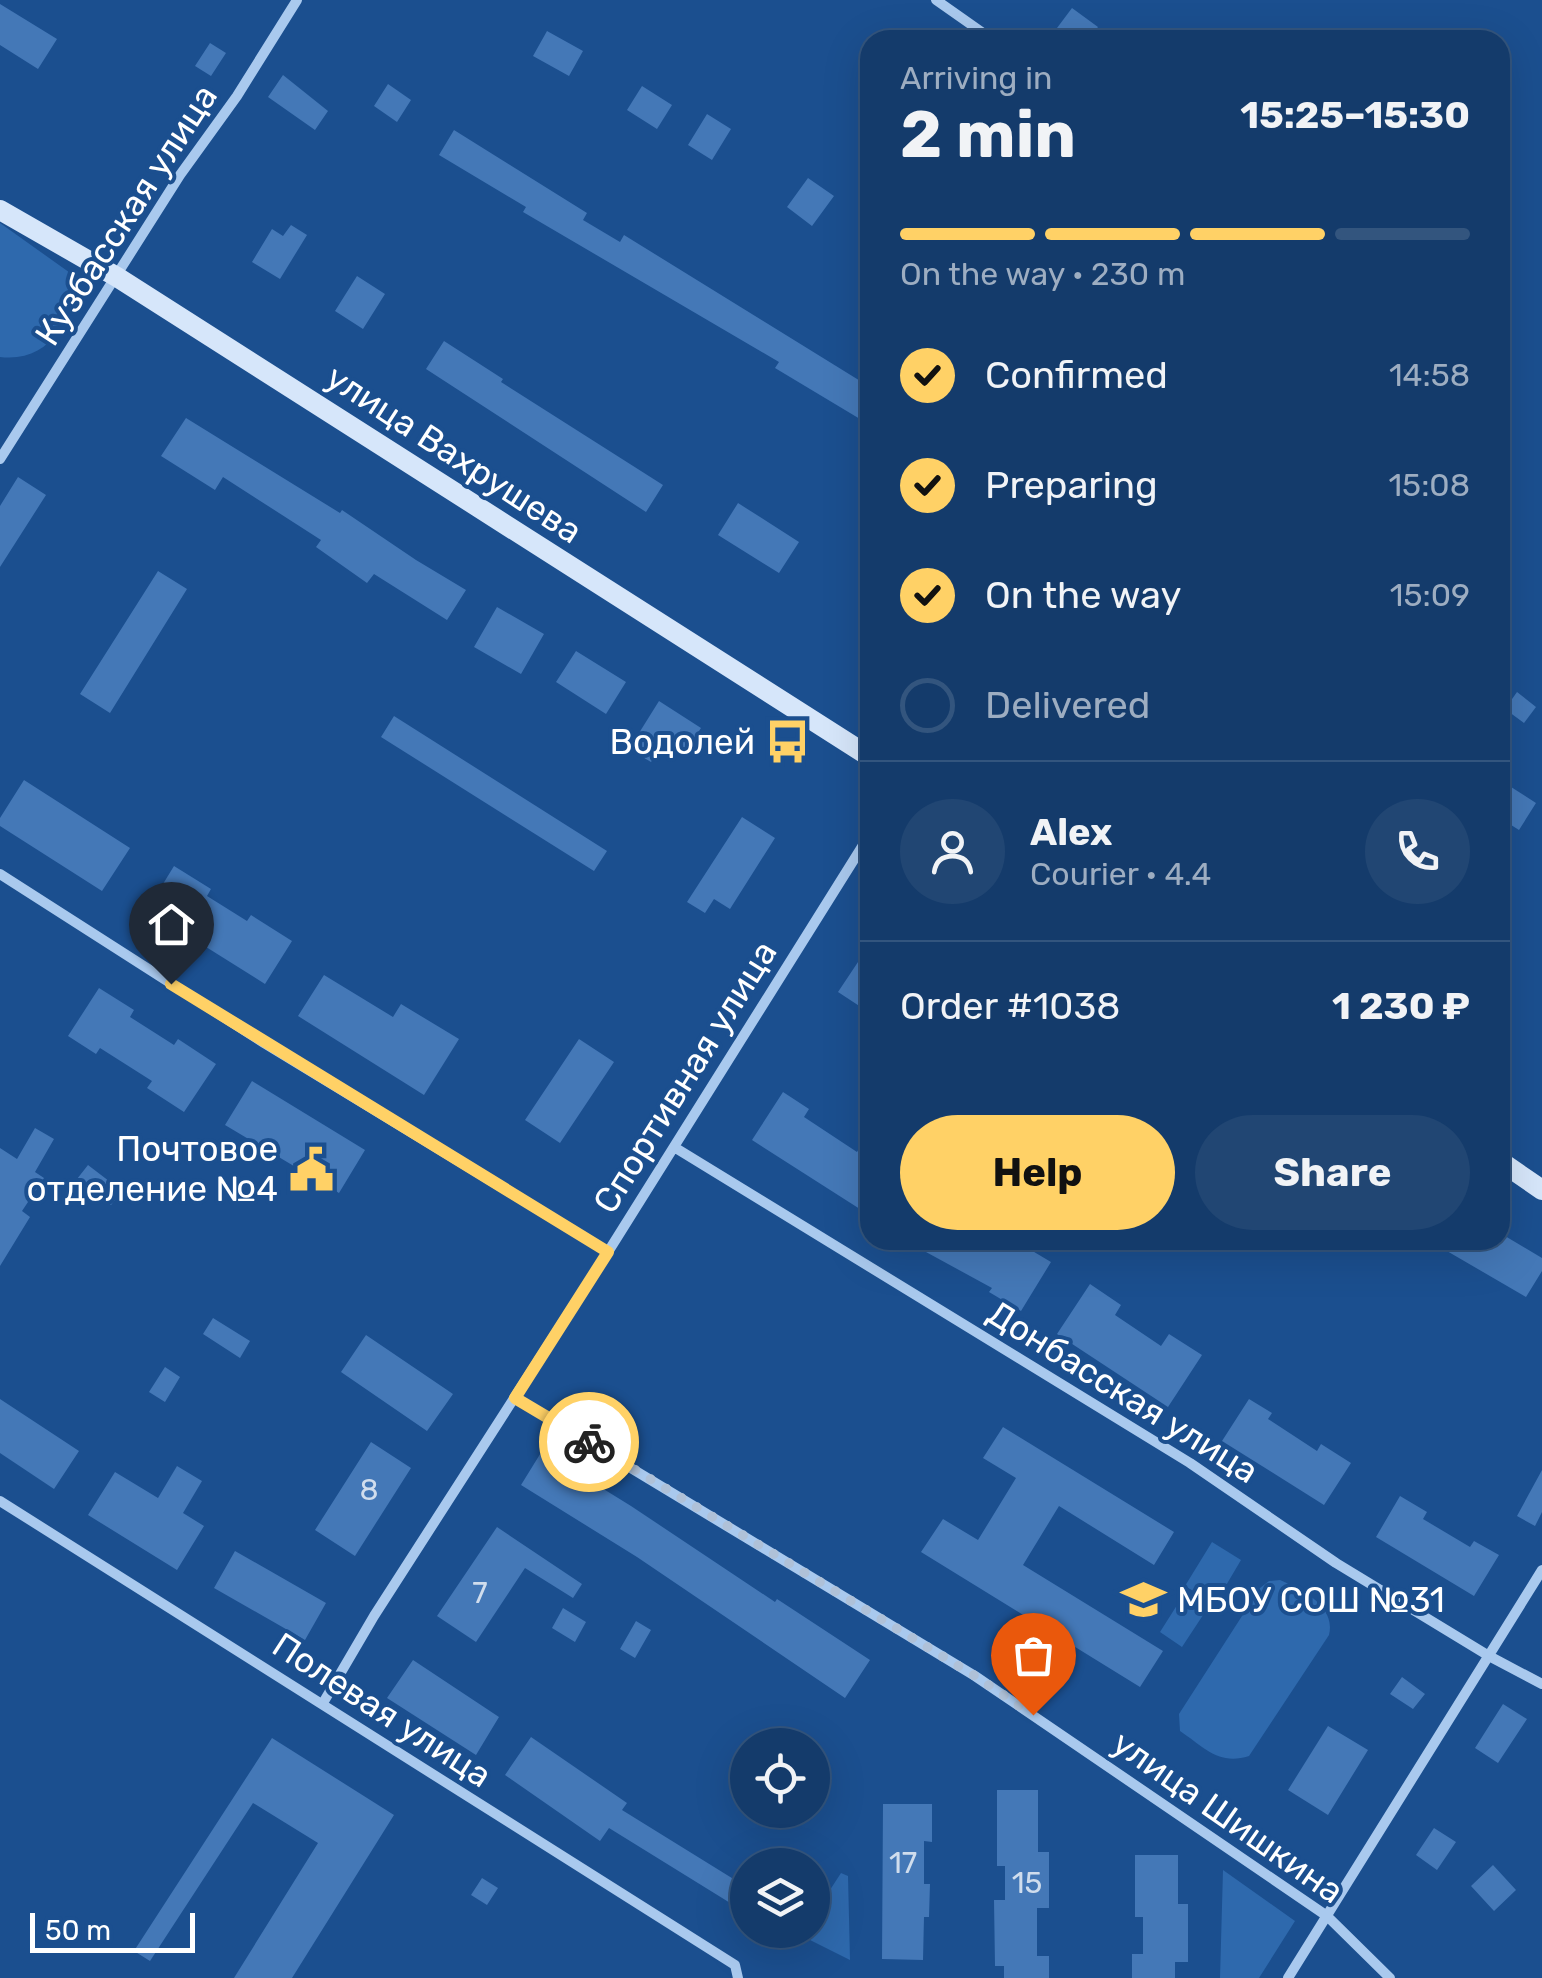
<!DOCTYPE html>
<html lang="en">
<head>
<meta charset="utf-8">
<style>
  body { margin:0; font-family:Rubik,sans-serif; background:#214673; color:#f1f3f6; height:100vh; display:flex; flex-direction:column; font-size:38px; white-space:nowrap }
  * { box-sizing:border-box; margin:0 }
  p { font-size:32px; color:#9dadc1 }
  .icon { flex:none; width:55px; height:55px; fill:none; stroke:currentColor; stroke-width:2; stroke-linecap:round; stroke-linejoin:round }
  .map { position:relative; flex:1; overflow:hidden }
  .details { position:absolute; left:860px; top:30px; width:650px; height:1220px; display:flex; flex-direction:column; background:#143b6b; border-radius:30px; box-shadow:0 10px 40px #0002,0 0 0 2px #33557e }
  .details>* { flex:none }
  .buttons { position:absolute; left:730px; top:1728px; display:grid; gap:20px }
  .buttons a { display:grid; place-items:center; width:100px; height:100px; border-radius:50%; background:#143b6b; box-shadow:0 10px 40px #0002,0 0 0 2px #33557e; font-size:50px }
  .scale { position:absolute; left:30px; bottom:25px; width:165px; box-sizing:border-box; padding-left:10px; border:5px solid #fff; border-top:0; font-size:28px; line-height:35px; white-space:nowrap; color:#fff; -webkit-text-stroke:8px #1b4f8f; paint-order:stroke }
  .pin { position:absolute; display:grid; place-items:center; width:85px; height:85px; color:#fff; margin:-102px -42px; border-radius:50% 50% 50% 0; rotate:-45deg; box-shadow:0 0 10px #0007 }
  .pin .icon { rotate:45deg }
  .courier { position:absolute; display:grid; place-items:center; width:100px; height:100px; margin:-50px; border:8px solid #ffd166; border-radius:50%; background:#fff; color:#222; box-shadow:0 2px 12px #0007 }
  .overview em { font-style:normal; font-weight:700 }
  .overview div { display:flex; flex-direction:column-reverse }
  .overview { display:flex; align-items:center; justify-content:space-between; height:170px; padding:0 40px }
  h1 { font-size:65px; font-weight:700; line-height:75px }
  .bar { display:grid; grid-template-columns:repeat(4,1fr); gap:15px 10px; align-content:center; height:120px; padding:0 40px }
  .bar i { height:12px; border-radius:8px; background:#33557e }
  .bar .on { background:#ffd166 }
  .bar p { grid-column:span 4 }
  .line { display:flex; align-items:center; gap:25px; padding:0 40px; border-top:2px solid #33557e }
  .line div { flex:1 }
  .round { display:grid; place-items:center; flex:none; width:105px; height:105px; border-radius:52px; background:#214673 }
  ol { padding:0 40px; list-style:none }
  li { display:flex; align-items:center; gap:30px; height:110px }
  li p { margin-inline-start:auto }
  li .icon { padding:10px; border-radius:50%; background:#ffd166; color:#111; stroke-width:4 }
  li:last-child { color:#9dadc1 }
  li i { width:55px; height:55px; border:5px solid #33557e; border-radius:50% }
  .primary-button { display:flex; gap:20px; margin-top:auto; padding:20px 40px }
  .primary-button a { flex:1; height:115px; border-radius:60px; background:#ffd166; color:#111; font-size:40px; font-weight:700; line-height:115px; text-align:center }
  .primary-button a+a { background:#214673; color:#f1f3f6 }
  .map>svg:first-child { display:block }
  .green { fill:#2e69ad }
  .building { fill:#4478b7 }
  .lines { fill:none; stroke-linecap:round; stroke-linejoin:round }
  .minor { stroke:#a9c9ee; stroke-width:10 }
  .secondary { stroke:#d6e6fa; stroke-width:20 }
  .done { stroke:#afc1d8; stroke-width:10; stroke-dasharray:0 18 }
  .route { stroke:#ffd166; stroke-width:12 }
  .labels { text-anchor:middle; stroke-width:8; stroke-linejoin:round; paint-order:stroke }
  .number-label { font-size:30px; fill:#d0dded }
  .street-label { font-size:35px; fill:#fff; stroke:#1b4f8f }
  .poi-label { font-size:35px; fill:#fff; stroke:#1b4f8f; text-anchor:end }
</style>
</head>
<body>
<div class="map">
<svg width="1542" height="1978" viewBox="0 0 1542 1978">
  <rect width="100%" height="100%" fill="#1b4f8f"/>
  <path class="green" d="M0 223 73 275C73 320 50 363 0 357Z
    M1212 1542 1241 1560 1215 1604 1185 1586Z
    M1280 1580C1303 1590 1336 1606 1329 1635L1249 1756C1219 1766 1204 1747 1180 1731L1179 1714 1260 1588 1269 1581Z
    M1186 1591 1209 1606 1182 1647 1160 1632Z
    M1223 1870 1295 1921 1259 1978H1220Z
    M841 1873 848 1876 850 1960 800 1935 803 1930H812L813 1916Z"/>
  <path class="building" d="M0 4 57 39 38 69 0 45Z
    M1072 8 1098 27 1088 40H1048Z
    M547 31 583 51 569 76 533 56Z
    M210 43 226 53 211 76 195 66Z
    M283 75 328 111 315 130 268 97Z
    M388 84 411 100 397 122 374 106Z
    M642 86 672 105 657 129 627 110Z
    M707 114 731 129 712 160 688 145Z
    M454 130 587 213 583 220 620 242 624 235 870 387V425L775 368 779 362 523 212 526 207 439 155Z
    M808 178 834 196 812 226 787 207Z
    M291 225 307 235 280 279 252 262 272 229 283 236Z
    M357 276 385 294 363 329 335 311Z
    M444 341 503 379 501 382 663 485 646 512 426 369Z
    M186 418 340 513 342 510 416 560 466 590 447 620 374 574 367 583 316 547 321 540 223 477 215 490 161 456Z
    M18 477 46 495 0 567V506Z
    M738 503 799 542 779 573 718 535Z
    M158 571 187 589 110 713 80 694Z
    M497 607 544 634 521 674 474 647Z
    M576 651 626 682 606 714 556 682Z
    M1517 692 1536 707 1524 723 1505 709Z
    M659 701 701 728 685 752 665 740 651 762 629 749Z
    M394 716 607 851 594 871 381 737Z
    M24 780 130 848 102 891 0 826V818Z
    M1500 780 1536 803 1519 830 1500 818Z
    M742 817 775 838 730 909 714 899 705 913 687 902Z
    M174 866 211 889 207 896 247 921 251 915 292 941 265 984 147 910Z
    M870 944V1013L838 992Z
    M324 975 393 1017 401 1004 459 1039 424 1095 298 1016Z
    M99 988 134 1010 130 1017 174 1045 178 1039 216 1064 184 1112 147 1088 152 1081 100 1048 96 1054 68 1036Z
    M579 1039 614 1062 560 1143 525 1120Z
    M252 1081 365 1150 339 1193 225 1125Z
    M783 1092 809 1109 804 1117 857 1152 870 1131V1200L863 1211 752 1140Z
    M35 1128 54 1139 35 1172 44 1178 22 1211 30 1217 0 1266V1148L17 1159Z
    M88 1165 122 1191 111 1205 77 1179Z
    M1500 1233 1542 1258V1271L1526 1297 1428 1240H1500Z
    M904 1240H1014L1051 1262 1021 1311 989 1292 992 1288Z
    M1090 1284 1121 1305 1115 1315 1161 1346 1169 1334 1202 1355 1168 1407 1057 1334Z
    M213 1318 250 1341 240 1358 203 1334Z
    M366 1335 453 1394 427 1431 341 1372Z
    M165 1367 180 1377 165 1402 149 1392Z
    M0 1399 79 1451 54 1489 0 1453Z
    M1249 1399 1272 1413 1268 1419 1317 1451 1321 1444 1351 1463 1324 1505 1222 1441Z
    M1003 1427 1174 1532 1154 1565 1059 1506 1023 1565 1163 1651 1140 1687 921 1552 943 1519 978 1540 1016 1478 983 1458Z
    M371 1442 411 1468 355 1556 315 1530Z
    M542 1451 631 1506 775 1602 777 1599 870 1660 845 1698 637 1557 521 1485Z
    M177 1466 202 1481 183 1513 204 1526 177 1570 88 1515 115 1472 158 1498Z
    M1542 1470V1512L1535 1526 1517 1516Z
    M1400 1496 1427 1512 1423 1519 1470 1547 1474 1541 1499 1555 1474 1596 1376 1537Z
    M497 1527 582 1584 573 1598 525 1568 476 1642 437 1616Z
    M235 1551 326 1603 305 1640 214 1588Z
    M563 1608 586 1622 575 1642 552 1628Z
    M636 1621 651 1630 635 1658 620 1649Z
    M413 1660 499 1717 476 1755 387 1698Z
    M1402 1677 1425 1694 1413 1709 1390 1694Z
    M1503 1704 1527 1719 1498 1763 1475 1748Z
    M1328 1726 1368 1750 1328 1815 1288 1790Z
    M531 1737 627 1803 622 1810 748 1888V1914L609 1828 600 1841 505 1775Z
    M272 1738 394 1815 292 1978H234L318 1843 253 1803 150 1961 134 1951Z
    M997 1790H1038V1852H1049V1908H1037V1956H1049V1978H1004V1966H995L994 1900H1005V1866H997Z
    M883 1804H932V1842L924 1841V1884H930L929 1917H924L923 1960 882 1959Z
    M1434 1828 1456 1842 1437 1870 1416 1855Z
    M1135 1855H1178V1904H1188V1962H1175V1978H1132V1954H1143V1917H1135Z
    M1493 1865 1516 1890 1494 1911 1471 1886Z
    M482 1878 498 1888 487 1905 471 1895Z"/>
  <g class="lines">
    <path class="minor" d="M936 0 993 40
      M0 459 180 175 237 96 297 0
      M0 874 264 1043 608 1252
      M674 1147 1190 1463 1336 1563 1489 1656 1542 1684
      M515 1398 975 1676 1327 1916 1390 1978
      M0 1501 735 1965 738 1978
      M323 1703 374 1616 608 1252 870 834
      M1288 1978 1542 1570"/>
    <path class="secondary" d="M0 210 117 277 870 757
      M1500 1161 1542 1190"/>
  </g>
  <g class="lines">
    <path class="done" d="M589 1442 975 1676 1033 1715"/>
    <path class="route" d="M171 984 608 1252 515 1398 589 1442"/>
  </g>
  <defs>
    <symbol id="bus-bare" viewBox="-9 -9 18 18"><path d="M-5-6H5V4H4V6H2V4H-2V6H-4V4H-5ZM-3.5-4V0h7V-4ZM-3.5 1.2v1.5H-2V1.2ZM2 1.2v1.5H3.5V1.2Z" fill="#ffd166" stroke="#1b4f8f" stroke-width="2.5" paint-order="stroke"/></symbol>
    <symbol id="civic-bare" viewBox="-9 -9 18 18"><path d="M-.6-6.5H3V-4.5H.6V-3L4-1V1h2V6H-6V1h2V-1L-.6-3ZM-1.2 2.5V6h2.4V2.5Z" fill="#ffd166" stroke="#1b4f8f" stroke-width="2.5" paint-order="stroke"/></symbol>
    <symbol id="school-bare" viewBox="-9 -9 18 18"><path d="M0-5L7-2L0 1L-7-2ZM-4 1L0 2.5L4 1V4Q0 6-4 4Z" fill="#ffd166" stroke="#1b4f8f" stroke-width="2.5" paint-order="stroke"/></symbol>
  </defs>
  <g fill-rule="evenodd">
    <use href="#bus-bare" x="756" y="710" width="63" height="63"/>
    <use href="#civic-bare" x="280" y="1138" width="63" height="63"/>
    <use href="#school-bare" x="1112" y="1568" width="63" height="63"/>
  </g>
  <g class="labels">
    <g class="number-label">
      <text x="369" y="1500">8</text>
      <text x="480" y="1603">7</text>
      <text x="903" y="1873">17</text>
      <text x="1027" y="1893">15</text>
    </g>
    <g class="street-label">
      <text transform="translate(126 215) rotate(-57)" y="12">Кузбасская улица</text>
      <text transform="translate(454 454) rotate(33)" y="12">улица Вахрушева</text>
      <text transform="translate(685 1077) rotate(-58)" y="12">Спортивная улица</text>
      <text transform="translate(1123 1392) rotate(32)" y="12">Донбасская улица</text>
      <text transform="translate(382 1710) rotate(33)" y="12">Полевая улица</text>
      <text transform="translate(1228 1817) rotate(35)" y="12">улица Шишкина</text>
    </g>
    <g class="poi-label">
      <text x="755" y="754">Водолей</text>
      <text x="278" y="1161">Почтовое<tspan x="278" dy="40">отделение №4</tspan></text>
      <text x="1177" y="1612" text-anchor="start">МБОУ СОШ №31</text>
    </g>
  </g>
</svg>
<div class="buttons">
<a><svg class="icon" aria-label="locate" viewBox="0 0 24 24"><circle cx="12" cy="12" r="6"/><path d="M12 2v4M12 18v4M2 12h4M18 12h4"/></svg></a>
<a><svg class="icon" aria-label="layers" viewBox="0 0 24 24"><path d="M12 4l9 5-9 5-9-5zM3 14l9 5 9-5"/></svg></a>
</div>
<div class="scale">50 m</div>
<div class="pin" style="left:1033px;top:1715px;background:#ea580c"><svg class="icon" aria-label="bag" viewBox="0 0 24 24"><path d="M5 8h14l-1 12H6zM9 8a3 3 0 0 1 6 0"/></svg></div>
<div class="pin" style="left:171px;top:984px;background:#1f2937"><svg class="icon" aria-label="home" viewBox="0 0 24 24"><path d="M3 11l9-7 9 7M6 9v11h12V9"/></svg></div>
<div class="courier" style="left:589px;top:1442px"><svg class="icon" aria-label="bike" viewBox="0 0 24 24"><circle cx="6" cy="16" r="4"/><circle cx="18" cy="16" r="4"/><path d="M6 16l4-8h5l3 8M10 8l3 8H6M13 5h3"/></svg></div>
<section class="details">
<div class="overview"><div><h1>2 min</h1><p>Arriving in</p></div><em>15:25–15:30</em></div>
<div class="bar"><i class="on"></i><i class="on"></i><i class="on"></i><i></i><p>On the way · 230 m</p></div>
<ol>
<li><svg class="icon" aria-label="check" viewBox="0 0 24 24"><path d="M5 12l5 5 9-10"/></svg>Confirmed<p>14:58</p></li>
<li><svg class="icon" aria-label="check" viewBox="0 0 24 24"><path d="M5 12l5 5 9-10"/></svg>Preparing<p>15:08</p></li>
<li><svg class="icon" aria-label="check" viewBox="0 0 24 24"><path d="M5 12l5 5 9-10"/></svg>On the way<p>15:09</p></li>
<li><i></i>Delivered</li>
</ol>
<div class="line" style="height:180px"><a class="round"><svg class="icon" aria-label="person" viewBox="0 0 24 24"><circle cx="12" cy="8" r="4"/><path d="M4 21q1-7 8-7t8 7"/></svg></a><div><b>Alex</b><p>Courier · 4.4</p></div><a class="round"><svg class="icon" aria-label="phone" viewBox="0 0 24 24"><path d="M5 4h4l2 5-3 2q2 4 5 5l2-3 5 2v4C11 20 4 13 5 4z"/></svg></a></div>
<div class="line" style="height:130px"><div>Order #1038</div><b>1 230 ₽</b></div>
<div class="primary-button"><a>Help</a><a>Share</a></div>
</section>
</div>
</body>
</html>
